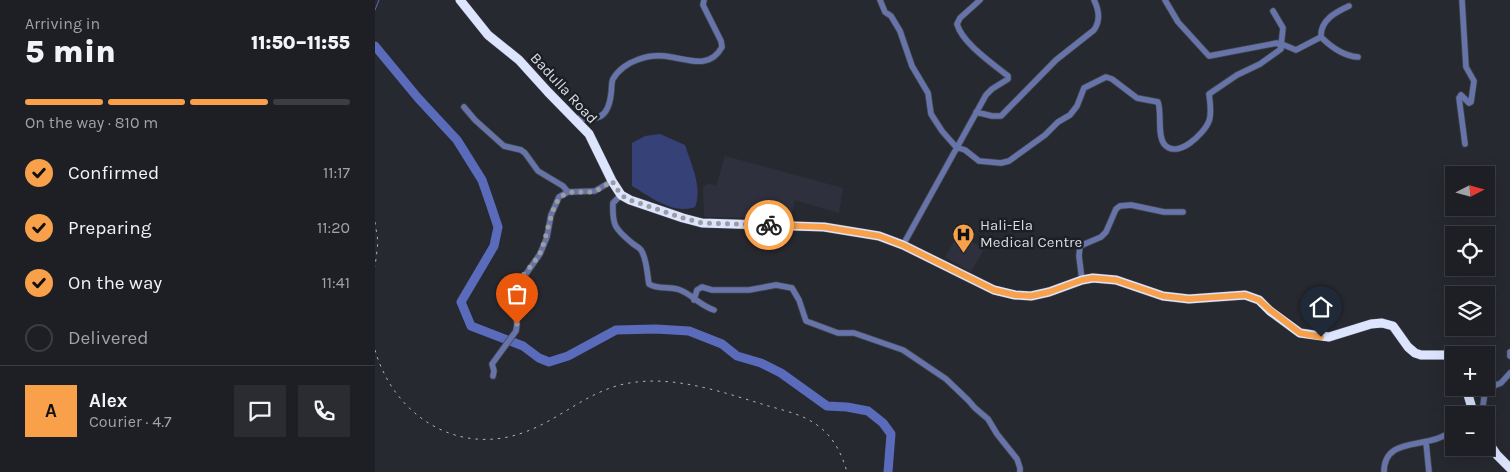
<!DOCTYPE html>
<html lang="en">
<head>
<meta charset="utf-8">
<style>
  body { margin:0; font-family:Karla,sans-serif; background:#2a2c31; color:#f1f3f6; height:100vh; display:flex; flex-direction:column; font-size:19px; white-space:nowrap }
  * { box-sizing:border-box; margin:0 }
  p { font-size:16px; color:#a0a2a6 }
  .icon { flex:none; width:28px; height:28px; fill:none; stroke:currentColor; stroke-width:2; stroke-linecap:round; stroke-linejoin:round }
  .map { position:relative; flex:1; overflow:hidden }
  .details { display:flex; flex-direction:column; background:#1d1f24; width:375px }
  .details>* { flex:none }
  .needle { width:32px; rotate:84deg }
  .controls { position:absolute; left:1070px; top:166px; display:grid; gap:10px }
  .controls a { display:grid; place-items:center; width:50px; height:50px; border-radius:0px; background:#1d1f24; box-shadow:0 5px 20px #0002,0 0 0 1px #3b3d41; font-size:25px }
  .pin { position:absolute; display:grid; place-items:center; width:42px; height:42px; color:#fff; margin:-51px -21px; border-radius:50% 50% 50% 0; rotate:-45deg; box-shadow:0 0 5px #0007 }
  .pin .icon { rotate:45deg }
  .courier { position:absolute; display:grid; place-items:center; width:50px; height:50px; margin:-25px; border:4px solid #f8a14a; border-radius:50%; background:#fff; color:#222; box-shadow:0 1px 6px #0007 }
  .overview em { font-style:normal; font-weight:800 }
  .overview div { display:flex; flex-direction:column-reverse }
  .overview { display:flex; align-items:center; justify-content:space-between; height:85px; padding:0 25px }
  h1 { font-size:32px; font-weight:800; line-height:38px }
  .bar { display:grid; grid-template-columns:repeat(4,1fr); gap:8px 5px; align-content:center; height:60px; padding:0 25px }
  .bar i { height:6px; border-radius:4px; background:#3b3d41 }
  .bar .on { background:#f8a14a }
  .bar p { grid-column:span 4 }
  .line { display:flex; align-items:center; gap:12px; padding:0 25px; border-top:1px solid #3b3d41 }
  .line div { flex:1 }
  .round { display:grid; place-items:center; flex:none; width:52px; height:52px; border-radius:0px; background:#2a2c31 }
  ol { padding:0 25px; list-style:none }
  li { display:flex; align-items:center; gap:15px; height:55px }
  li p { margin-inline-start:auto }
  li .icon { padding:5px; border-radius:50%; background:#f8a14a; color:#111; stroke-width:4 }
  li:last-child { color:#a0a2a6 }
  li i { width:28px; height:28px; border:2px solid #3b3d41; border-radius:50% }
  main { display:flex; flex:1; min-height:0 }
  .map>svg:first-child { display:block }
  .built { fill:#2e313d }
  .green { fill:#364277 }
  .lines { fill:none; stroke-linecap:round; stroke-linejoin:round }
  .stream { stroke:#5a6bbc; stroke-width:1 }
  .river { stroke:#5a6bbc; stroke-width:9 }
  .minor-casing { stroke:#44464c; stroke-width:7 }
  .highway-casing { stroke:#44464c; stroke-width:10 }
  .minor { stroke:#6674a9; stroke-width:5.5 }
  .highway { stroke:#dce4fe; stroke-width:9 }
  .rail { stroke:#b2b4b9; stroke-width:1; stroke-dasharray:2.5 5; stroke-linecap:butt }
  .done { stroke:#9b9da2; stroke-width:5; stroke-dasharray:0 9 }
  .route { stroke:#f8a14a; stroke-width:6 }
  .labels { text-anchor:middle; stroke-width:5; stroke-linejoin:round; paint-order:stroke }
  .street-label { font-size:15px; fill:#dadce0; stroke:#1d1f26 }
  .poi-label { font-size:15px; fill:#dadce0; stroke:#1d1f26; text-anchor:start }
</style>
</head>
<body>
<main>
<section class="details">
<div class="overview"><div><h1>5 min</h1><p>Arriving in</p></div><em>11:50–11:55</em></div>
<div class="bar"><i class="on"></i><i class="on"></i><i class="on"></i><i></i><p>On the way · 810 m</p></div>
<ol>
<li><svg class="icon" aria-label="check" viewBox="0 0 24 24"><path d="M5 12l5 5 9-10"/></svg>Confirmed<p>11:17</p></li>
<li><svg class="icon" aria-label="check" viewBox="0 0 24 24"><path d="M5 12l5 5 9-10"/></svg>Preparing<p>11:20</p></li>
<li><svg class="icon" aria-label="check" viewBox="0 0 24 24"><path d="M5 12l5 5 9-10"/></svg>On the way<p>11:41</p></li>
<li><i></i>Delivered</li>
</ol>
<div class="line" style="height:90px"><b class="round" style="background:#f8a14a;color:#111">A</b><div><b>Alex</b><p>Courier · 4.7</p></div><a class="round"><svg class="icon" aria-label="chat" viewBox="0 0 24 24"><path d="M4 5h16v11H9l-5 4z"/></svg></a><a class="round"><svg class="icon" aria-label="phone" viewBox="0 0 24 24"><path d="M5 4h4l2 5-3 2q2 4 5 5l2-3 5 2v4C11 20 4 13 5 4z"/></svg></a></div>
</section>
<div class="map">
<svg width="1135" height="472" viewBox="0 0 1135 472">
  <rect width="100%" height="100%" fill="#272930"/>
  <path class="built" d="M350 156 468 188 464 213 420 200 416 218 329 217 328 187 334 183 341 186Z
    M583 234 609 249 596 272 570 257Z"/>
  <path class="green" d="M285 134 310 145C316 164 328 188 320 207 298 215 276 197 257 186V143L270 136Z"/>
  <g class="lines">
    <path class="stream" d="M0 10 4 0"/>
    <path class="river" d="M0 46 43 98 82 140 107 180 116 206 123 227 119 246 86 302 96 326 148 346 164 358 174 362 193 356 241 330 281 329 314 331 347 344 362 356 386 363 406 373 452 406 472 407 493 411 508 423 516 434 513 472"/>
    <defs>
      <path id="minor" d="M505 0 510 12 516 16 525 31 537 66 553 93 556 114 567 131 581 147 590 150 604 161 626 163 634 161 670 135 683 122 695 115 702 106 709 88 731 77 737 79 762 98 783 102C787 114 782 134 789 144 802 160 829 134 834 121 837 113 835 102 834 94L862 75 885 64 906 49V46L902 43 834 56 803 22 790 0
        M1087 0 1091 67 1099 81 1096 102 1094 103 1086 95 1084 98 1090 144
        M898 11 908 28 906 46 909 45 921 50 946 37C956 47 969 56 983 57
        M946 37C945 20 961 12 974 6
        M89 107 100 120 129 146 146 150 150 153 163 171 188 186 193 192
        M601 112 617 116H626L681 60 719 30C726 20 724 10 719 0
        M199 118C222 120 233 120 236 94 237 89 236 83 238 79 243 70 253 63 262 60 272 56 285 55 296 57 315 60 335 69 347 47L346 41 328 5 329 0
        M246 195 238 203C237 225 240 229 257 243 259 245 264 247 266 250 272 259 272 274 274 284 283 290 295 286 305 290 318 295 324 305 339 310
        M528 245 611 95 617 89 633 79V76C618 64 587 43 582 24L585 18 605 0
        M707 280 704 256 705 246 726 237 731 232 741 209 745 206 756 205 789 212H808
        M319 300 322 290 327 287 337 290H374L401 285 417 288 424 300 431 321 463 333H479L528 350 571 379 593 400 600 408 613 419 622 434 642 459 645 468V472
        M1135 352V356
        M118 376 119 371 117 364 141 331 142 324 137 294 139 286 151 274 165 254 172 237 176 215 184 197 193 192 220 191 237 181
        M1106 415C1109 406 1108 398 1111 389L1126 383 1135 373
        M1051 442 1054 472
        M1009 472C1009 433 1058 452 1079 428"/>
      <path id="highway" d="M85 0 113 35 144 60 173 92 214 134 237 181 246 195 255 200 308 218 327 223 449 227 504 236 528 245 619 290 640 295 656 296 674 292 707 280 718 278 741 280 788 296 814 299 870 295 884 300 895 311 925 333 954 337 996 324 1007 323 1018 326 1033 347 1040 353 1046 355H1070L1079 360
        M1091 388 1099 415
        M1111 439 1122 455 1135 468"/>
    </defs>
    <use href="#minor" class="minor-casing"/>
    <use href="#highway" class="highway-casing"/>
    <use href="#minor" class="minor"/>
    <use href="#highway" class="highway"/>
    <path class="rail" d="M0 222 3 242 0 267
      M0 350C19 416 83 457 150 432 183 420 210 394 245 385 293 373 344 391 390 405 407 410 427 414 442 425 458 436 467 454 472 472"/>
  </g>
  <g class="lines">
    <path class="done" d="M142 324C140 315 136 302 137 293 138 283 160 264 165 253 172 239 176 203 187 196 197 189 209 194 220 191 226 189 232 184 237 181L246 195 255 200 308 218 327 223 394 225"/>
    <path class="route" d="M394 225 449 227 504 236 528 245 619 290 640 295 656 296 674 292 707 280 718 278 741 280 788 296 814 299 870 295 884 300 895 310 925 333 946 337"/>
  </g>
  <defs>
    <symbol id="hospital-pin" viewBox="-11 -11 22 30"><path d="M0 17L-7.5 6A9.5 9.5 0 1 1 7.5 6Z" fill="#f8a14a" stroke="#1d1f26"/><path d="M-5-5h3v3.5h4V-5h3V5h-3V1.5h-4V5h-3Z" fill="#111"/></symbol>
  </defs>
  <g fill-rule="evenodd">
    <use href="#hospital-pin" x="576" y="222" width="25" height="34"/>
  </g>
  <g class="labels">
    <g class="street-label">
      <text transform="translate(189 88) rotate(47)" y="5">Badulla Road</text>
    </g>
    <g class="poi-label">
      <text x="605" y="230">Hali-Ela<tspan x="605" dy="17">Medical Centre</tspan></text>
    </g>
  </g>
</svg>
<div class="controls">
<a><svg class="needle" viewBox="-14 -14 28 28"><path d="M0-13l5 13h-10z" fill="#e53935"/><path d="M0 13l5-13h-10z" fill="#a0a2a6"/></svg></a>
<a><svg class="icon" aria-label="locate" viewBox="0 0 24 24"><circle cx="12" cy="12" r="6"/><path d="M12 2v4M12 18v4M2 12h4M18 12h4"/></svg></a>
<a><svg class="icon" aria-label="layers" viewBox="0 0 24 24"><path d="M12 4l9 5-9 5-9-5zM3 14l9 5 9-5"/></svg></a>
<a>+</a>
<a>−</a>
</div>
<div class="pin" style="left:142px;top:324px;background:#ea580c"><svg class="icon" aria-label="bag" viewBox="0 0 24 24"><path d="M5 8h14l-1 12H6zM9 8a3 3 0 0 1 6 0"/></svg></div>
<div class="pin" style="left:946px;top:337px;background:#1f2937"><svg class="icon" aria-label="home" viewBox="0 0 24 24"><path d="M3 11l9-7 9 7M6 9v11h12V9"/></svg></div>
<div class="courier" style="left:394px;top:225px"><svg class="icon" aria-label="bike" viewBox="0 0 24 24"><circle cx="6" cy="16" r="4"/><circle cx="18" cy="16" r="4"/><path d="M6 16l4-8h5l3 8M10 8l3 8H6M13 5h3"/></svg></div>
</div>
</main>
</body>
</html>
